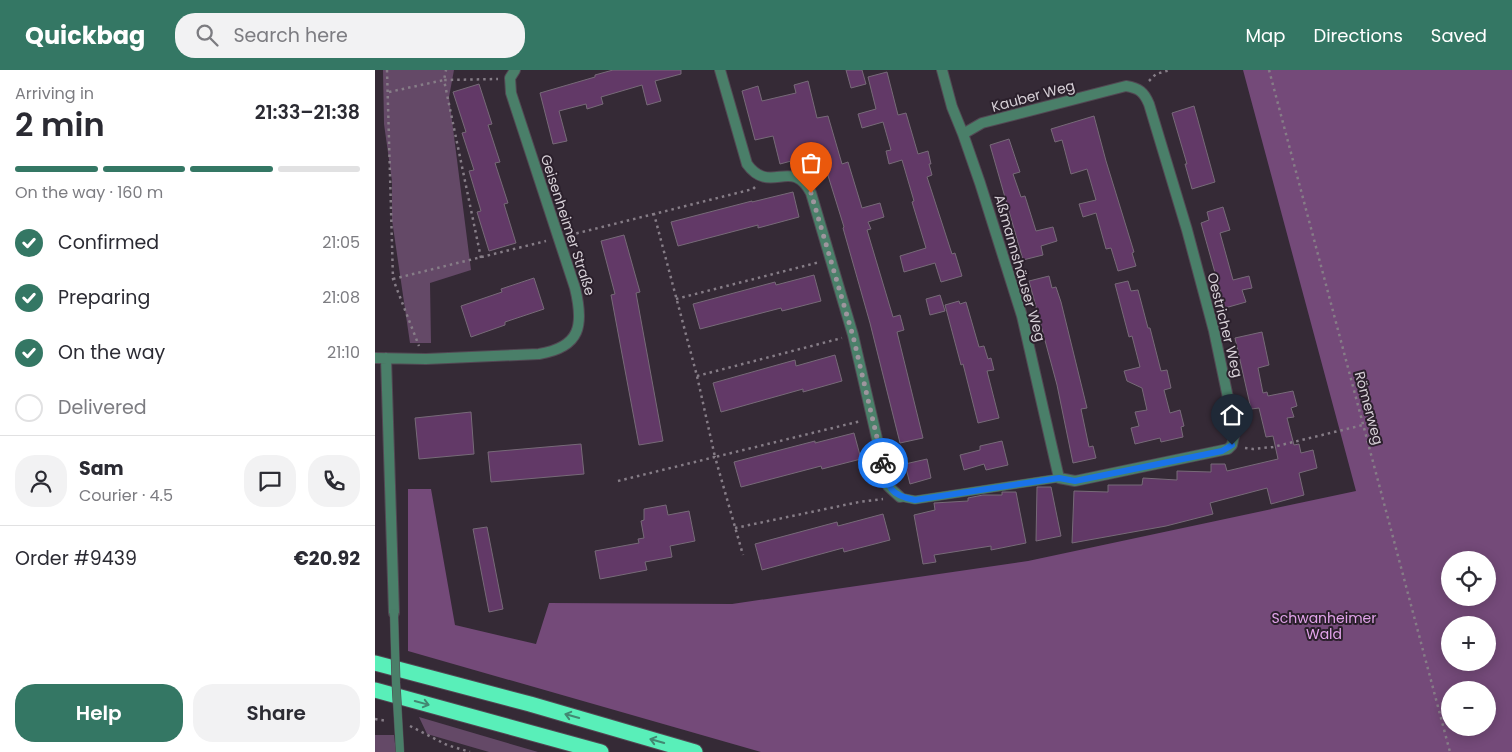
<!DOCTYPE html>
<html lang="en">
<head>
<meta charset="utf-8">
<style>
  body { margin:0; font-family:Poppins,sans-serif; background:#f2f2f3; color:#2b2b33; height:100vh; display:flex; flex-direction:column; font-size:19px; white-space:nowrap }
  * { box-sizing:border-box; margin:0 }
  p { font-size:16px; color:#7c7c81 }
  .icon { flex:none; width:28px; height:28px; fill:none; stroke:currentColor; stroke-width:2; stroke-linecap:round; stroke-linejoin:round }
  .map { position:relative; flex:1; overflow:hidden }
  .drawer { display:flex; flex-direction:column; background:#fff; width:375px }
  .drawer>* { flex:none }
  .fabs { position:absolute; left:1066px; top:481px; display:grid; gap:10px }
  .fabs a { display:grid; place-items:center; width:55px; height:55px; border-radius:50%; background:#fff; box-shadow:0 2px 12px #0003; font-size:25px }
  .pin { position:absolute; display:grid; place-items:center; width:42px; height:42px; color:#fff; margin:-51px -21px; border-radius:50% 50% 50% 0; rotate:-45deg; box-shadow:0 0 5px #0007 }
  .pin .icon { rotate:45deg }
  .courier { position:absolute; display:grid; place-items:center; width:50px; height:50px; margin:-25px; border:4px solid #1a73e8; border-radius:50%; background:#fff; color:#222; box-shadow:0 1px 6px #0007 }
  .head em { font-style:normal; font-weight:600 }
  .head div { display:flex; flex-direction:column-reverse }
  .head { display:flex; align-items:center; justify-content:space-between; height:85px; padding:0 15px }
  h1 { font-size:32px; font-weight:600; line-height:38px }
  .bar { display:grid; grid-template-columns:repeat(4,1fr); gap:8px 5px; align-content:center; height:60px; padding:0 15px }
  .bar i { height:6px; border-radius:4px; background:#e1e1e2 }
  .bar .on { background:#347764 }
  .bar p { grid-column:span 4 }
  .line { display:flex; align-items:center; gap:12px; padding:0 15px; border-top:1px solid #e1e1e2 }
  .line div { flex:1 }
  .round { display:grid; place-items:center; flex:none; width:52px; height:52px; border-radius:20px; background:#f2f2f3 }
  ol { padding:0 15px; list-style:none }
  li { display:flex; align-items:center; gap:15px; height:55px }
  li p { margin-inline-start:auto }
  li .icon { padding:5px; border-radius:50%; background:#347764; color:#fff; stroke-width:4 }
  li:last-child { color:#7c7c81 }
  li i { width:28px; height:28px; border:2px solid #e1e1e2; border-radius:50% }
  .primary-button { display:flex; gap:10px; margin-top:auto; padding:10px 15px }
  .primary-button a { flex:1; height:58px; border-radius:20px; background:#347764; color:#fff; font-size:20px; font-weight:600; line-height:58px; text-align:center }
  .primary-button a+a { background:#f2f2f3; color:#2b2b33 }
  header { display:flex; align-items:center; gap:30px; box-sizing:border-box; height:70px; padding:0 25px; background:#347764; color:#fff }
  header strong { font-size:24px }
  nav { display:flex; gap:28px; margin-inline-start:auto; font-size:18px }
  .search { width:350px; height:45px; background:#f2f2f3; display:flex; align-items:center; gap:12px; box-sizing:border-box; padding:0 18px; border-radius:20px; color:#7c7c81; font-size:19px }
  main { display:flex; flex:1; min-height:0 }
  .map>svg:first-child { display:block }
  .green { fill:#644967 }
  .forest { fill:#744a79; fill-rule:evenodd }
  .building { fill:#623967; stroke:#776a78 }
  .lines { fill:none; stroke-linecap:round; stroke-linejoin:round }
  .lane-casing { stroke:#524853; stroke-width:9 }
  .street-casing { stroke:#524853; stroke-width:12 }
  .highway-casing { stroke:#524853; stroke-width:17 }
  .path { stroke:#867d87; stroke-width:2.5; stroke-dasharray:2.5 4; stroke-linecap:butt }
  .lane { stroke:#4a7f69; stroke-width:8 }
  .street { stroke:#4a7f69; stroke-width:10 }
  .highway { stroke:#59efb9; stroke-width:15 }
  .lane-bridge-casing { stroke:#524853; stroke-width:9; stroke-linecap:butt }
  .lane-bridge { stroke:#4a7f69; stroke-width:8 }
  .oneway { stroke:#428872 }
  .done { stroke:#9e959e; stroke-width:5; stroke-dasharray:0 9 }
  .route { stroke:#1a73e8; stroke-width:6 }
  .labels { text-anchor:middle; stroke-width:4; stroke-linejoin:round; paint-order:stroke }
  .street-label { font-size:14px; fill:#d6cfd6; stroke:#2b202c }
  .park-label { font-size:14px; fill:#e3a4eb; stroke:#2b202c }
</style>
</head>
<body>
<header>
<strong>Quickbag</strong>
<div class="search"><svg class="icon" aria-label="search" viewBox="0 0 24 24"><circle cx="10" cy="10" r="6"/><path d="M15 15l6 6"/></svg>Search here</div>
<nav><a>Map</a><a>Directions</a><a>Saved</a></nav>
</header>
<main>
<section class="drawer">
<div class="head"><div><h1>2 min</h1><p>Arriving in</p></div><em>21:33–21:38</em></div>
<div class="bar"><i class="on"></i><i class="on"></i><i class="on"></i><i></i><p>On the way · 160 m</p></div>
<ol>
<li><svg class="icon" aria-label="check" viewBox="0 0 24 24"><path d="M5 12l5 5 9-10"/></svg>Confirmed<p>21:05</p></li>
<li><svg class="icon" aria-label="check" viewBox="0 0 24 24"><path d="M5 12l5 5 9-10"/></svg>Preparing<p>21:08</p></li>
<li><svg class="icon" aria-label="check" viewBox="0 0 24 24"><path d="M5 12l5 5 9-10"/></svg>On the way<p>21:10</p></li>
<li><i></i>Delivered</li>
</ol>
<div class="line" style="height:90px"><a class="round"><svg class="icon" aria-label="person" viewBox="0 0 24 24"><circle cx="12" cy="8" r="4"/><path d="M4 21q1-7 8-7t8 7"/></svg></a><div><b>Sam</b><p>Courier · 4.5</p></div><a class="round"><svg class="icon" aria-label="chat" viewBox="0 0 24 24"><path d="M4 5h16v11H9l-5 4z"/></svg></a><a class="round"><svg class="icon" aria-label="phone" viewBox="0 0 24 24"><path d="M5 4h4l2 5-3 2q2 4 5 5l2-3 5 2v4C11 20 4 13 5 4z"/></svg></a></div>
<div class="line" style="height:65px"><div>Order #9439</div><b>€20.92</b></div>
<div class="primary-button"><a>Help</a><a>Share</a></div>
</section>
<div class="map">
<svg width="1137" height="682" viewBox="0 0 1137 682">
  <rect width="100%" height="100%" fill="#352a36"/>
  <path class="green" d="M8 0H79L74 27 96 200 55 213 56 273H35L17 150V111L9 54Z
    M44 647 163 682H114L52 664Z
    M0 665H19L21 682H0Z"/>
  <path class="forest" d="M868 0H1137V682H386L33 581V419H56L80 555 161 574 174 533 357 534 653 491 981 421ZM1075 490H1112V528H1075ZM1075 555H1112V592H1075ZM1075 620H1112V658H1075Z"/>
  <path class="building" d="M238 0H306V4L280 11 286 31 272 35 267 15 226 27 228 34 212 39 211 34 184 41 192 71 178 74 165 23 220 7V5Z
    M471 0H487L491 14 476 18Z
    M512 2 523 45 531 43 543 84 553 81 556 94H554L557 105 552 107 577 184 580 183 587 206 566 212 560 193 529 202 525 186 551 178 537 132 539 131 527 90 514 94 511 81 516 80 508 52 487 58 483 44 501 39 493 7Z
    M433 11 442 48 453 46 467 94 473 92 487 138 505 133 509 147 493 152 496 159 492 160 518 247 525 245 529 260 522 262 548 368 525 373 495 253 468 158 469 157 446 83 405 94 398 66 380 70 367 21 383 16 387 31 421 23 419 15Z
    M104 14 117 54 113 55 125 92 120 93 133 133 129 134 141 173 114 181 102 142 106 141 94 101 99 100 87 63 91 62 78 22Z
    M819 36 840 112 817 119 810 94H812L797 43Z
    M719 46 731 91 759 182 757 183 761 196 743 201 736 178 731 179 721 143 708 147 704 134 721 130 712 99 696 104 687 70 680 72 676 59Z
    M634 69 645 102 638 104 646 127 650 126 661 161 678 157 682 171 666 176 668 185 648 190 615 75Z
    M418 122 424 147 383 158V155L303 176 296 152 377 131V132Z
    M848 137 855 160 845 163 858 210 874 206 877 218 867 220 871 232 850 238 826 153 834 150 832 142Z
    M249 165 265 222 261 223 288 371 264 375 236 225 240 224 226 171Z
    M439 205 446 231 407 241 406 238 325 259 318 234 400 212 401 215Z
    M674 206 677 218 681 217 686 232 712 338 706 339 714 377 718 376 721 388 698 393 682 315 654 211Z
    M159 208 169 239 130 252V255L96 267 86 236 127 222 126 219Z
    M753 211 756 221 763 220 773 258H775L786 301 792 300 796 318 789 320 795 343 805 340 809 356 806 357 808 367 786 372 785 368 760 374 756 358 764 356 760 342 772 340 767 318 752 311 749 301 765 297 757 266 754 267 740 214Z
    M565 225 570 241 555 245 551 229Z
    M584 231 585 234 591 232 604 277 609 276 613 289 616 288 619 300 612 301 624 348 603 353 588 294 586 295 570 235Z
    M887 262 894 295 883 298 888 323 892 322 893 326 918 321 922 336 916 338 919 347 912 348 919 375 924 374 926 383 938 380 942 398 924 403 929 425 896 434 892 418 835 433 838 444 791 456 697 473 699 421 733 422V415H767L768 408 802 410V401L836 402V394H850L852 401 903 389 898 366 891 367 884 338 876 339 860 268Z
    M460 285 467 311 428 322V319L346 342 338 313 420 290 421 296Z
    M96 342 99 384 44 389 40 348Z
    M479 363 486 389 447 399 446 396 366 417 359 392 440 371V373Z
    M627 371 633 395 611 400 609 394 589 400 585 385 605 380V376Z
    M206 374 209 404 116 412 113 382Z
    M552 389 556 408 535 414 530 394Z
    M662 417H676L686 466 661 471Z
    M627 422H641L651 473 616 480V476L559 485 561 492 548 494 539 445 560 440 559 433 593 431V428L608 425H627Z
    M291 435 293 445 314 441 320 471 295 476 297 487 270 492 272 500 225 509 220 481 264 473 263 469 269 468 266 451 269 450V439Z
    M508 444 515 470 469 482 468 478 387 500 380 474 462 452 463 456Z
    M112 457 128 539 114 542 98 459Z"/>
  <g class="lines">
    <defs>
      <path id="lane" d="M525 427 540 430 684 408"/>
      <path id="street" d="M345 0 372 94C395 126 417 86 436 123L478 265 513 416 525 427
        M567 0 577 37 588 64 605 113 647 246 684 408 700 411 853 379 857 375 860 361 839 261 812 160 774 34C769 22 764 18 751 16L607 53 588 64
        M0 288 51 289 164 284C206 277 209 255 200 218L136 23 135 8 140 0
        M11 288 19 543"/>
      <path id="highway" d="M0 593 155 634 320 682
        M0 620 226 682"/>
    </defs>
    <use href="#lane" class="lane-casing"/>
    <use href="#street" class="street-casing"/>
    <use href="#highway" class="highway-casing"/>
    <path class="path" d="M12 0 18 209 44 276
      M894 0 1075 682
      M774 11 781 4 795 0
      M14 22 69 10 71 0
      M380 117 378 119 279 144 322 306 340 387 486 351
      M195 165 279 144
      M106 188 69 10 123 9
      M18 209 171 171
      M301 229 445 192
      M322 306 467 268
      M870 378 878 379 898 377 988 355
      M243 411 340 387 368 485
      M360 458 484 432 508 429
      M0 649 12 651
      M35 656 72 675 95 682"/>
    <use href="#lane" class="lane"/>
    <use href="#street" class="street"/>
    <use href="#highway" class="highway"/>
    <defs>
      <path id="lane-bridge" d="M19 543 21 613 25 682"/>
    </defs>
    <use href="#lane-bridge" class="lane-bridge-casing"/>
    <use href="#lane-bridge" class="lane-bridge"/>
  </g>
  <defs><path id="oneway-shaft" d="M-6 0H5M1.5-3L5.5 0L1.5 3" fill="none" stroke-width="1.6" stroke-linecap="round" stroke-linejoin="round" transform="scale(1.25)"/></defs>
  <g class="oneway">
    <use href="#oneway-shaft" transform="translate(47 633) rotate(15)"/>
    <use href="#oneway-shaft" transform="translate(197 646) rotate(-164)"/>
    <use href="#oneway-shaft" transform="translate(282 671) rotate(-164)"/>
  </g>
  <g class="lines">
    <path class="done" d="M436 123 478 266 508 393"/>
    <path class="route" d="M508 393C513 417 514 425 540 430L684 408 700 411 847 381 857 375"/>
  </g>
  <g class="labels">
    <g class="street-label">
      <text transform="translate(658 26) rotate(-15)" y="5">Kauber Weg</text>
      <text transform="translate(193 155) rotate(72)" y="5">Geisenheimer Straße</text>
      <text transform="translate(645 198) rotate(74)" y="5">Aßmannshäuser Weg</text>
      <text transform="translate(850 255) rotate(76)" y="5">Oestricher Weg</text>
      <text transform="translate(994 338) rotate(75)" y="5">Römerweg</text>
    </g>
    <g class="park-label">
      <text x="949" y="553">Schwanheimer<tspan x="949" dy="16">Wald</tspan></text>
    </g>
  </g>
</svg>
<div class="fabs">
<a><svg class="icon" aria-label="locate" viewBox="0 0 24 24"><circle cx="12" cy="12" r="6"/><path d="M12 2v4M12 18v4M2 12h4M18 12h4"/></svg></a>
<a>+</a>
<a>−</a>
</div>
<div class="pin" style="left:436px;top:123px;background:#ea580c"><svg class="icon" aria-label="bag" viewBox="0 0 24 24"><path d="M5 8h14l-1 12H6zM9 8a3 3 0 0 1 6 0"/></svg></div>
<div class="pin" style="left:857px;top:375px;background:#1f2937"><svg class="icon" aria-label="home" viewBox="0 0 24 24"><path d="M3 11l9-7 9 7M6 9v11h12V9"/></svg></div>
<div class="courier" style="left:508px;top:393px"><svg class="icon" aria-label="bike" viewBox="0 0 24 24"><circle cx="6" cy="16" r="4"/><circle cx="18" cy="16" r="4"/><path d="M6 16l4-8h5l3 8M10 8l3 8H6M13 5h3"/></svg></div>
</div>
</main>
</body>
</html>
